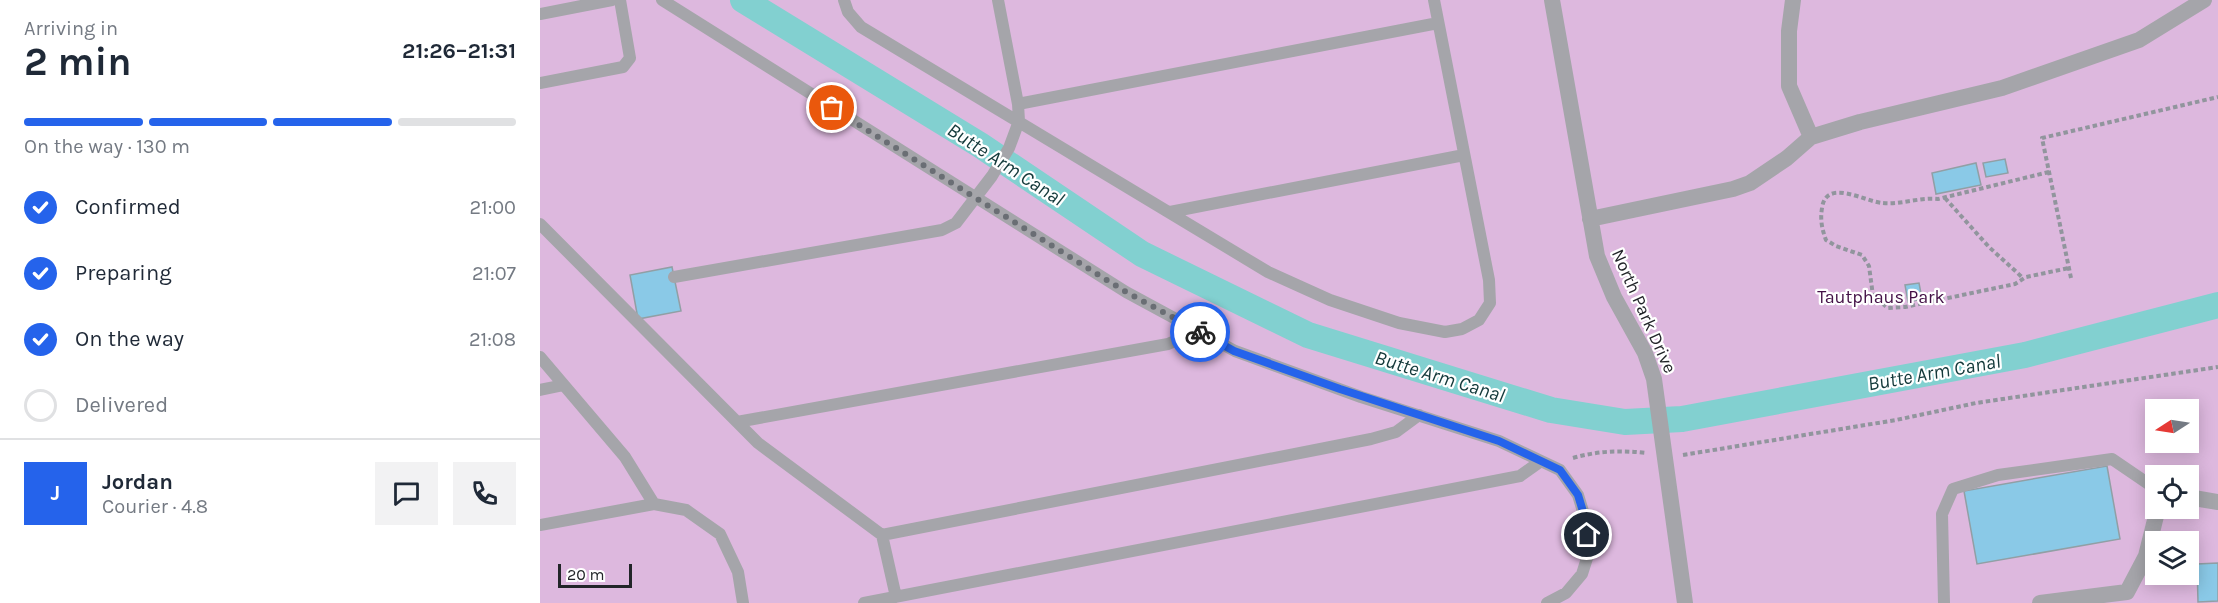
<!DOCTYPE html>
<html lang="en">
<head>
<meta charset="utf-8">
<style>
  body { margin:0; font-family:Karla,sans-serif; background:#f2f2f3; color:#1f2937; height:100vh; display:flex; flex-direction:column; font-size:22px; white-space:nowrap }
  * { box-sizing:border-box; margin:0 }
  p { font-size:20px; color:#747a83 }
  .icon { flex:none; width:33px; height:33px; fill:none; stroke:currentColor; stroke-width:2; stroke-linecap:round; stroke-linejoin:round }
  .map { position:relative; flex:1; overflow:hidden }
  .drawer { display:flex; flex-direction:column; background:#fff; width:540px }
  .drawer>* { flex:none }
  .needle { width:39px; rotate:258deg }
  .tools { position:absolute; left:1605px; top:399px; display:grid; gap:12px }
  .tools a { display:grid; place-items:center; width:54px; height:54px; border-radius:0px; background:#fff; box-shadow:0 3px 15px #0003; font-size:30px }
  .scale { position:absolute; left:18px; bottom:15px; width:74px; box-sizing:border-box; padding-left:6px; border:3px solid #222529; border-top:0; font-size:16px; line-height:21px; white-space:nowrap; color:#222529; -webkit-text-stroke:4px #fff; paint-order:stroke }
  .pin { position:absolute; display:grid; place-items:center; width:51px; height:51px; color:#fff; margin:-26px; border:3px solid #fff; border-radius:50%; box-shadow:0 2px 6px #0007 }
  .courier { position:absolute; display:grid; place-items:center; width:60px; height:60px; margin:-30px; border:4px solid #2563eb; border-radius:50%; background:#fff; color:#222; box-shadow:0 2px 8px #0007 }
  .summary em { font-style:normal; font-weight:700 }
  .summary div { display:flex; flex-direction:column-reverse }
  .summary { display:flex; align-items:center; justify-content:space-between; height:102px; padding:0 24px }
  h1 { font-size:39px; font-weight:700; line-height:45px }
  .bar { display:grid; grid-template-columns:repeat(4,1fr); gap:9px 6px; align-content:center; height:72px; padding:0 24px }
  .bar i { height:8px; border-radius:4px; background:#e0e1e3 }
  .bar .on { background:#2563eb }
  .bar p { grid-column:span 4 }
  .line { display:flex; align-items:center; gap:15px; padding:0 24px; border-top:2px solid #e0e1e3 }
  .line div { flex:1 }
  .round { display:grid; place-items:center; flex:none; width:63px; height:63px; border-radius:0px; background:#f2f2f3 }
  ol { padding:0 24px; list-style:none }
  li { display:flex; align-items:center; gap:18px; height:66px }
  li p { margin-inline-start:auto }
  li .icon { padding:6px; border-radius:50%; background:#2563eb; color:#fff; stroke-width:4 }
  li:last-child { color:#747a83 }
  li i { width:33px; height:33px; border:3px solid #e0e1e3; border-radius:50% }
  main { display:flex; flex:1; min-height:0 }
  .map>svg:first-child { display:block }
  .green { fill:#ddb8de; fill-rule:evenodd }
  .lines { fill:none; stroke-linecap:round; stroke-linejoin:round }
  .canal { stroke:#82d0d0; stroke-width:26 }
  .building { fill:#8ac9e7; stroke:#919fa5; stroke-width:1.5 }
  .path { stroke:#91959d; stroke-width:4; stroke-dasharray:4.5 3; stroke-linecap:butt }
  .service { stroke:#a5a5aa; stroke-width:12 }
  .minor { stroke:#a5a5aa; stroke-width:16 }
  .done { stroke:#6a6e74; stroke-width:6; stroke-dasharray:0 10.8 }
  .route { stroke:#2563eb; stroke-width:8 }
  .labels { text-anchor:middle; stroke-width:4.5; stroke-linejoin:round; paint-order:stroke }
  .park-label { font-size:18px; fill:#431046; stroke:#fff }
  .street-label { font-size:18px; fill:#222529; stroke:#fff }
  .water-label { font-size:20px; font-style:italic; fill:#13393a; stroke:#fff }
</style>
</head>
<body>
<main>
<section class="drawer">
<div class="summary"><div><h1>2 min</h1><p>Arriving in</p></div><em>21:26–21:31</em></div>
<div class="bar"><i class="on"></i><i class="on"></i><i class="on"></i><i></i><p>On the way · 130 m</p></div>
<ol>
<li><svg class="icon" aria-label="check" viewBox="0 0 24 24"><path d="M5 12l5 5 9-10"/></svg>Confirmed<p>21:00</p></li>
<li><svg class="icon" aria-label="check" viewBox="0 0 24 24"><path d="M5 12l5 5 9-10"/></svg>Preparing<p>21:07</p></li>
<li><svg class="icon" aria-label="check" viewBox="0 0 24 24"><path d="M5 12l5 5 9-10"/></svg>On the way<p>21:08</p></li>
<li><i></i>Delivered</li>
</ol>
<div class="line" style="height:108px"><b class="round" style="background:#2563eb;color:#fff">J</b><div><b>Jordan</b><p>Courier · 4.8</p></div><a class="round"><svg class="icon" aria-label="chat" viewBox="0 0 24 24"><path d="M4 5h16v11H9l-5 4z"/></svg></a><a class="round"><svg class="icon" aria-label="phone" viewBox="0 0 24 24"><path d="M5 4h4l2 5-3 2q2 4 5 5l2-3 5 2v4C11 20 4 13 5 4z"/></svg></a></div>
</section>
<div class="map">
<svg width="1678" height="603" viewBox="0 0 1678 603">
  <rect width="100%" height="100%" fill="#eff5ff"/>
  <path class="green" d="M0 0H1678V603H0ZM1616 410H1648V442H1616ZM1616 476H1648V508H1616ZM1616 542H1648V574H1616Z"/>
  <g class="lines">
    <path class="canal" d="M203 0 440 145 602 254 768 335 1011 410 1085 422 1142 419 1485 355 1678 305"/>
  </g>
  <path class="building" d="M1465 159 1468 173 1446 177 1443 163Z
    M1436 163 1441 185 1396 194 1392 173Z
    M132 267 141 311 98 319 90 275Z
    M1379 283 1382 299 1368 302 1365 285Z
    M1567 466 1580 539 1437 564 1424 491Z
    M1678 563V601L1658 602 1657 564Z"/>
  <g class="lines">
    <path class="path" d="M1509 172 1398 199C1380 197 1360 205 1342 203 1324 201 1286 178 1282 208 1280 220 1282 229 1286 240L1296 246 1322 255 1329 266 1333 296 1348 308 1365 307 1475 284 1486 277 1529 268
      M1405 198 1449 247 1483 278
      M1531 278 1502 138 1678 97
      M1143 455 1356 420 1436 403 1678 367
      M1033 458C1057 451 1080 450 1106 453"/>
    <path class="service" d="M122 0 586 292 695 351 821 397 959 441 1020 470 1038 495 1045 518 1049 552 1042 574 1026 593 1007 603
      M304 0 308 12 321 27 728 272 790 300 859 323 905 332 922 329 939 320 950 303 949 280 894 0
      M0 14 72 0
      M0 83 83 67 90 58 80 0
      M478 104 898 23
      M630 212 924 155
      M0 224 218 443 342 535 356 597
      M134 277 402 230 416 223 452 176 469 148 479 121 478 104 458 0
      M0 357 85 457 114 504
      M0 390 24 385
      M197 422 628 344 658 331
      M0 525 114 504 146 510 180 534 198 572 203 603
      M342 535 831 439 856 432 879 415
      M324 603 980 476 1001 461
      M1404 603 1402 514 1413 489 1458 475 1572 459 1616 489"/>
    <path class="minor" d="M1012 0 1057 256 1074 297 1105 353 1114 379 1145 603
      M1253 0 1249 31V86L1271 137
      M1050 219 1193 189 1210 183 1247 158 1271 137 1320 122 1462 88 1599 40 1664 0
      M1648 497 1678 502
      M1500 603 1587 592 1606 556 1618 508"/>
  </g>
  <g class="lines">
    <path class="done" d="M292 108 586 292 660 332"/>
    <path class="route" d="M660 332 694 351 800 389 959 441 1020 470 1038 495 1045 518 1047 535"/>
  </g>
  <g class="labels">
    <g class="park-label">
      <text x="1341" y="303">Tautphaus Park</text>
    </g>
    <g class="street-label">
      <text transform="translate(1104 311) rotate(66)" y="6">North Park Drive</text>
    </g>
    <g class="water-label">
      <text transform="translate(466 164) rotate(33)" y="7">Butte Arm Canal</text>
      <text transform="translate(1394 372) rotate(-10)" y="7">Butte Arm Canal</text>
      <text transform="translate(900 376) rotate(17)" y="7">Butte Arm Canal</text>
    </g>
  </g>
</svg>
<div class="tools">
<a><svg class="needle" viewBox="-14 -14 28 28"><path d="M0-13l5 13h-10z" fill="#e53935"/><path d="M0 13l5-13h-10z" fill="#747a83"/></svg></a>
<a><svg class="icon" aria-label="locate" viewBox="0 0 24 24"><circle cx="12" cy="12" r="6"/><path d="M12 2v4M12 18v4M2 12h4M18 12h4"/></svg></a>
<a><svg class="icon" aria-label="layers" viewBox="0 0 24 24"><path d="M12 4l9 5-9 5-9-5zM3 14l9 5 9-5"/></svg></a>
</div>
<div class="scale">20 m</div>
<div class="pin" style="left:292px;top:108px;background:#ea580c"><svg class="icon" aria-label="bag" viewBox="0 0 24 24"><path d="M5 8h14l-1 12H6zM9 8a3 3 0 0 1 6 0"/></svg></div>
<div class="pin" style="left:1047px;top:535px;background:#1f2937"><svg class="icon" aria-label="home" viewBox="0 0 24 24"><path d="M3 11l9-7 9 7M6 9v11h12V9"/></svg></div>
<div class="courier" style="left:660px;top:332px"><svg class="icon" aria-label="bike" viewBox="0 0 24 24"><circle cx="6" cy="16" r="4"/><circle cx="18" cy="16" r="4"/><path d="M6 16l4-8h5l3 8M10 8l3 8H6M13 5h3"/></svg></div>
</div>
</main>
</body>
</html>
